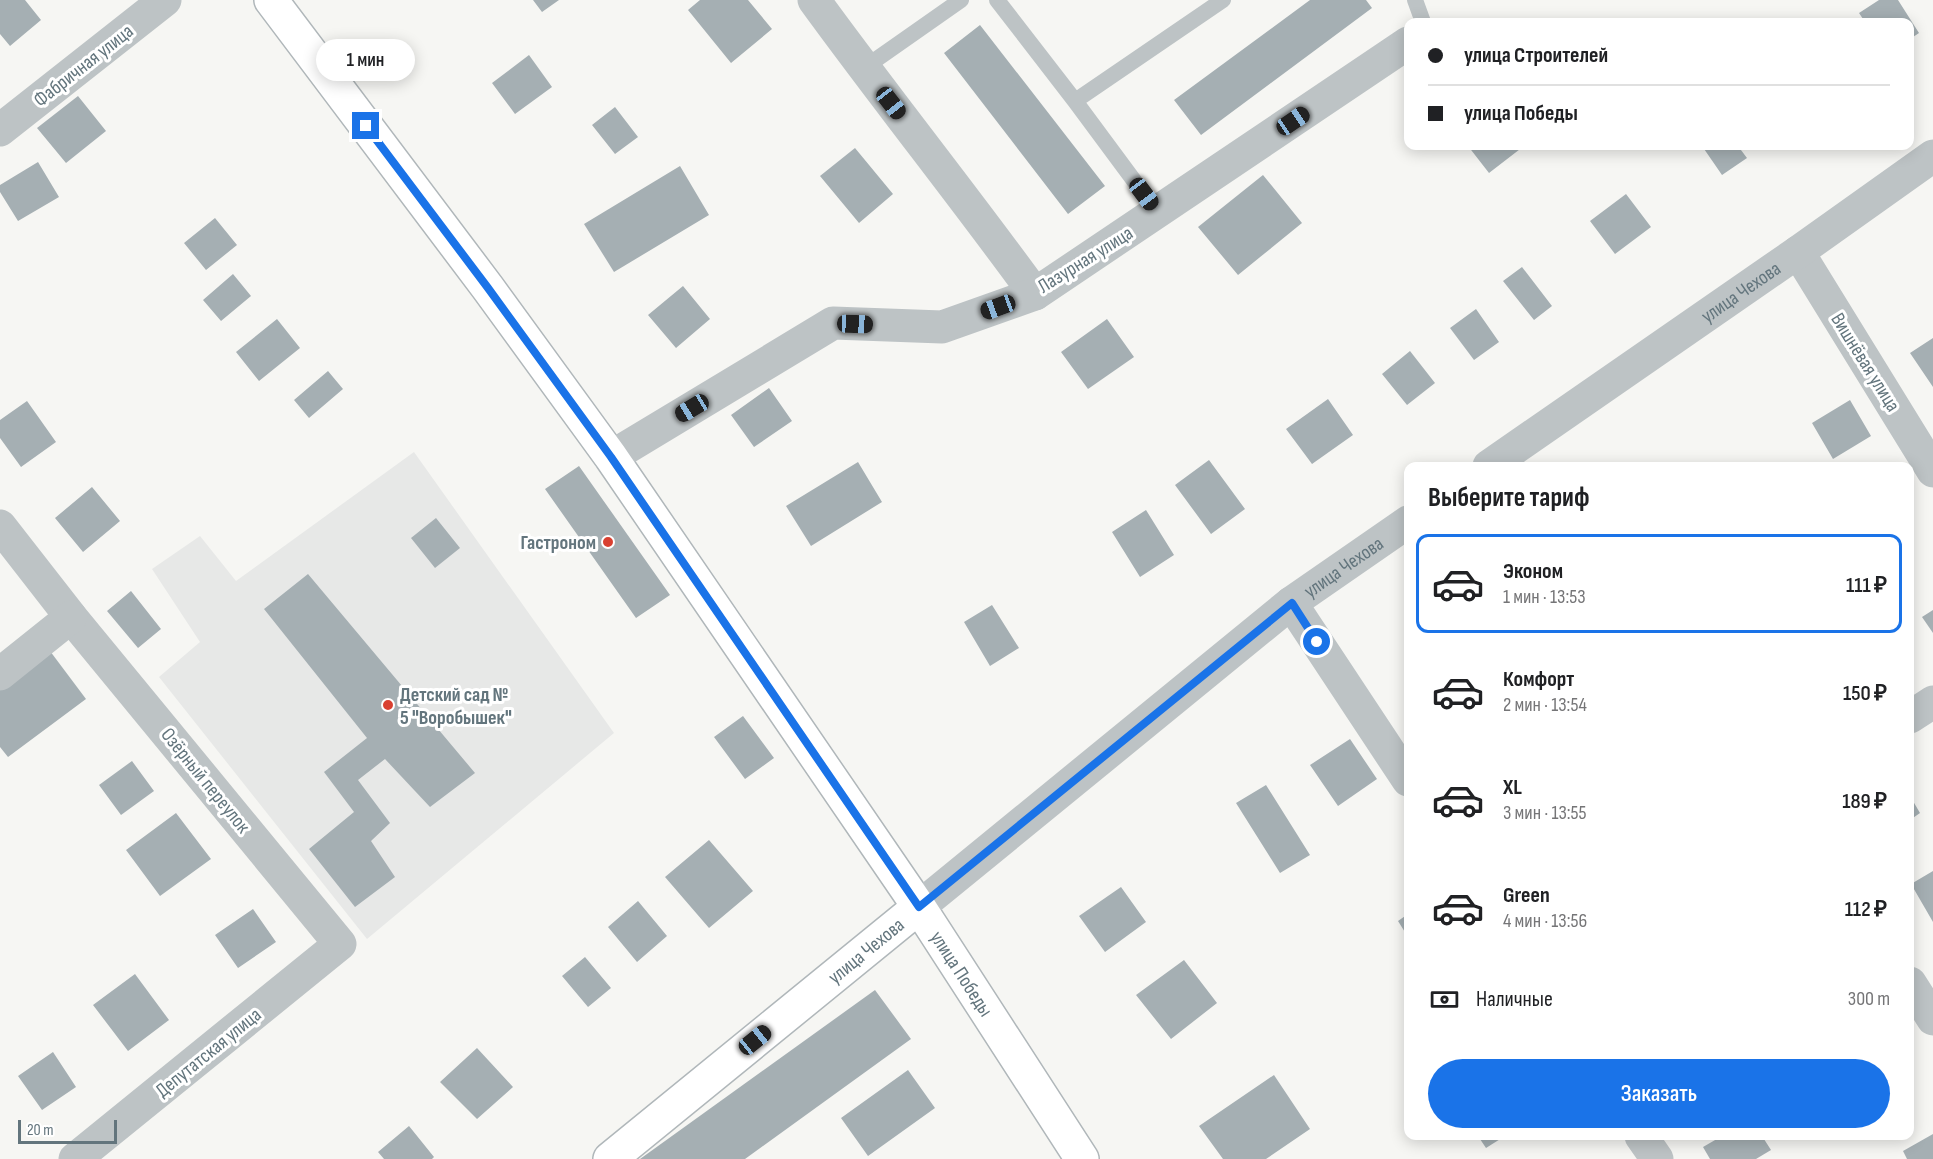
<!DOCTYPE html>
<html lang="ru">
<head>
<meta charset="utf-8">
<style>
	body { margin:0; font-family:"Sofia Sans Condensed",sans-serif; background:#f2f2f2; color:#202124; height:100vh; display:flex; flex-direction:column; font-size:22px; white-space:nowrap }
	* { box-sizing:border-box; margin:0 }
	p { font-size:20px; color:#757577 }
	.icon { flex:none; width:33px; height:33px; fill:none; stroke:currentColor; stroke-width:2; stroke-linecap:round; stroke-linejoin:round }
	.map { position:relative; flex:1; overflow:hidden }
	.panel { position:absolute; left:1404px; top:462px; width:510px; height:678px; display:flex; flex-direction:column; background:#fff; border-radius:12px; box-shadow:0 3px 15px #0003 }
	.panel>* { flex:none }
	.hud { position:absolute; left:1404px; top:18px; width:510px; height:132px; border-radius:12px; box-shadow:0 3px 15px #0003; display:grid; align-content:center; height:132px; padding:0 24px; background:#fff }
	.scale { position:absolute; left:18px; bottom:15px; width:99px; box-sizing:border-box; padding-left:6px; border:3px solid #63757d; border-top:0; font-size:16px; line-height:21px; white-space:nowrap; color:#63757d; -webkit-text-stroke:4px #fff; paint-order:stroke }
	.end { position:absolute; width:27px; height:27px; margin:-14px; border:8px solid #1a73e8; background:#fff; box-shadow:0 0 0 3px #fff }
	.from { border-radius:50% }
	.bubble { position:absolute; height:42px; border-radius:21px; background:#fff; box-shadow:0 3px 15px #0003; font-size:20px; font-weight:600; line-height:42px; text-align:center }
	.car { position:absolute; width:18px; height:36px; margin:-18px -9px; border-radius:8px; box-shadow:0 0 4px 2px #0007; background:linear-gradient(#222 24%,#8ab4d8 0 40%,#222 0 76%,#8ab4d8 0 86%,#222 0) }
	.hud b { display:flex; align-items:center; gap:21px; height:57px; font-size:22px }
	.hud b+b { border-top:2px solid #e0e0e0 }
	.hud i { width:15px; height:15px; background:#202124 }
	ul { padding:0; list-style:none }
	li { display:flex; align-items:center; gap:18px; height:99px; margin:0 12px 9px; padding:0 12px; border:3px solid transparent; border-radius:12px }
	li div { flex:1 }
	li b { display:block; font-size:22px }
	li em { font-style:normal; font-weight:600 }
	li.on { border-color:#1a73e8 }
	li>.icon { width:54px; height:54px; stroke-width:1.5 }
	h2 { padding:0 24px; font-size:27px; line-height:72px }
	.pay { display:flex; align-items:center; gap:15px; height:66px; padding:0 24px; font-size:22px }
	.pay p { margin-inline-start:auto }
	.cta { display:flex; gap:12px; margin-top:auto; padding:12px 24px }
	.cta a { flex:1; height:69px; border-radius:36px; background:#1a73e8; color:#fff; font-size:24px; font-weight:600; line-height:69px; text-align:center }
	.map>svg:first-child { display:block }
</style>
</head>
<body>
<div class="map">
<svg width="1933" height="1159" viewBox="0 0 1933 1159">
	<rect width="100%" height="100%" fill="#f6f6f3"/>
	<path fill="#e7e8e7" d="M414,452L614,733L367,939L159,677L200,642L152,569L200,536L236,581Z"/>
	<path fill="#a5afb3" d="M0,0H25L41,20L10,46L0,34Z
		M533,0H559L542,12Z
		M700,0H748L772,29L731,63L688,10Z
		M1310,0H1366L1372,8L1201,135L1174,100Z
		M1879,0H1898L1919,33L1910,39V22H1865L1859,13Z
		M980,25L1105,186L1068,214L944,53Z
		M529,55L552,87L515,114L492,83Z
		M78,96L106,131L66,163L37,128Z
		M615,107L638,137L615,154L592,125Z
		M1468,146H1524L1489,173Z
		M1702,146H1738L1747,158L1722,175Z
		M855,148L893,194L859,223L820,176Z
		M38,162L59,197L18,221L0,192V185Z
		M680,166L709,215L614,272L584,224Z
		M1263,175L1302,223L1238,275L1198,227Z
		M1626,194L1651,227L1615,254L1590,221Z
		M215,218L237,245L206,270L184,243Z
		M1522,267L1552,306L1534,320L1503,281Z
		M233,274L251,296L221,321L203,300Z
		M683,286L710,319L676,348L648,315Z
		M1476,309L1499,342L1474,360L1450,328Z
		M277,319L300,348L259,381L236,352Z
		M1107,319L1134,357L1088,389L1061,352Z
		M1933,338V387L1910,353Z
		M1410,351L1435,383L1407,405L1382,374Z
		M328,371L343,389L309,418L294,400Z
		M769,388L792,421L754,447L731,415Z
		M1328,399L1353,435L1312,464L1286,429Z
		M1850,400L1871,436L1833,459L1812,423Z
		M27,401L56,442L21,467L0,438V420Z
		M1209,460L1245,509L1211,534L1175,485Z
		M858,462L882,502L811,546L786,506Z
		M579,466L670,595L636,618L545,489Z
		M92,487L120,521L83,552L55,518Z
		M1146,510L1174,555L1140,577L1112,532Z
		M436,518L460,548L435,568L411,538Z
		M308,574L475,773L430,807L385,759L358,780L390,823L371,841L395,877L355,907L309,849L354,812L324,772L367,738L264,609Z
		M131,591L161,629L138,648L107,611Z
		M992,605L1019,648L990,666L964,622Z
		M1933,610V633L1922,617Z
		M50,651L86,699L8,757L0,747V688Z
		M743,716L774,758L745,779L714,737Z
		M1350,739L1377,779L1338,806L1310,765Z
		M132,761L154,791L121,815L99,785Z
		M1266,785L1310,855L1280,873L1236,803Z
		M1910,796L1920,813L1910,820Z
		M176,813L211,859L160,896L126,850Z
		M709,840L753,891L709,928L665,877Z
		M1933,871V922L1911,884Z
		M1121,887L1146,922L1105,952L1079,916Z
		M638,901L667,936L637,962L608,927Z
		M253,909L276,942L238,968L215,935Z
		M1408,914V937L1398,921Z
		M585,957L611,988L588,1007L562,976Z
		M1184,960L1217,1003L1171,1039L1136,995Z
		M135,974L169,1020L128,1051L93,1005Z
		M875,990L911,1039L745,1159H640Z
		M477,1048L513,1087L477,1119L440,1082Z
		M53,1052L76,1087L42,1110L18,1076Z
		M908,1070L935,1108L868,1156L841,1118Z
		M1274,1075L1310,1129L1266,1159H1223L1199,1126Z
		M409,1126L434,1157L432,1159H384L378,1152Z
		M1933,1134V1159H1907L1903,1151Z
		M1478,1136H1505L1486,1148Z
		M1722,1136H1762L1771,1150L1756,1159H1710L1703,1147Z"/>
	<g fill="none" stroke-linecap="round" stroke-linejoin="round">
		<g stroke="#b0b7ba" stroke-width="36">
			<g id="secondary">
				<path id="s3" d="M271,0L488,288L611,457L919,907L1082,1159"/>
				<path id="s4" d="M610,1159L919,907"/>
			</g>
		</g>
		<path stroke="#bdc3c5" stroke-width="16" d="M997,0L1075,101L1158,213
			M1415,0L1423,22
			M864,68L961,0
			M1075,101L1223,0"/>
		<g stroke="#bdc3c5" stroke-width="33">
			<path d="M814,0C886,99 963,195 1035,294"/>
			<path d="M0,130L165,0"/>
			<path d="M1798,252L1933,471"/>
			<path d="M611,457L833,323L942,327L1035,294L1408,43"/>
			<path id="s1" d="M1489,466L1798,252L1933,156"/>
			<path d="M0,526L71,617L340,944L75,1159"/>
			<path d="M1291,603L1408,780"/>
			<path d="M0,674L71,617"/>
			<path d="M1910,717L1933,702"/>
			<path id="s2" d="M919,907L1291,603L1408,522"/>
			<path d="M1910,983L1933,1019"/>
			<path d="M1641,1136L1657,1159"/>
		</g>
		<use href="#secondary" stroke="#fff" stroke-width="33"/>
	</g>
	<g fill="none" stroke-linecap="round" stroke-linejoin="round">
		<path stroke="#1a73e8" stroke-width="8" d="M366,126L488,288L611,457L919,907L1292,603L1317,642"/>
	</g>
	<g fill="#d94031" stroke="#fff" stroke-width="2">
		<circle cx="608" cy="542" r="6"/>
		<circle cx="388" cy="705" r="6"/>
	</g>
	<g text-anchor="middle" stroke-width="6" stroke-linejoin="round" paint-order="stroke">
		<g font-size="20" fill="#63757d" stroke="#fff">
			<text transform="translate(83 65) rotate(-38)" y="7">Фабричная улица</text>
			<text transform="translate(1085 259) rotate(-32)" y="7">Лазурная улица</text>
			<text dy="7" stroke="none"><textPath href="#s1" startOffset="306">улица Чехова</textPath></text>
			<text transform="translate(1866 362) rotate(58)" y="7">Вишнёвая улица</text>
			<text dy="7" stroke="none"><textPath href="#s2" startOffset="544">улица Чехова</textPath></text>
			<text transform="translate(206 780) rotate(51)" y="7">Озёрный переулок</text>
			<text dy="7" stroke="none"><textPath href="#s4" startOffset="330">улица Чехова</textPath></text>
			<text dy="7" stroke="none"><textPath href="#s3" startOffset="1194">улица Победы</textPath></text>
			<text transform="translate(208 1052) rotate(-39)" y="7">Депутатская улица</text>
		</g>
		<g font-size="20" font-weight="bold" fill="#63757d" stroke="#fff" text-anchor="end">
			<text x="596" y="549">Гастроном</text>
			<text x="400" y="701" text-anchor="start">Детский сад №<tspan x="400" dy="23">5 "Воробышек"</tspan></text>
		</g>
	</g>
</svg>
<div class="scale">20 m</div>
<i class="end from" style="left:1317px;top:642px"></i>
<i class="end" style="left:366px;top:126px"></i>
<div class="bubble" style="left:316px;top:39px;width:99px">1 мин</div>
<i class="car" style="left:891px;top:103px;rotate:142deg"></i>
<i class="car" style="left:1293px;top:121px;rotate:56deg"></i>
<i class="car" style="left:1144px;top:194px;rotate:143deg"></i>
<i class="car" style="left:998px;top:307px;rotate:250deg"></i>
<i class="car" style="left:855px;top:324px;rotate:92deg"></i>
<i class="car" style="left:692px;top:408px;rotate:239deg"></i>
<i class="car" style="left:755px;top:1040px;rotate:51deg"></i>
<div class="hud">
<b><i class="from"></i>улица Строителей</b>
<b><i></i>улица Победы</b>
</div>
<section class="panel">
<h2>Выберите тариф</h2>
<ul>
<li class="on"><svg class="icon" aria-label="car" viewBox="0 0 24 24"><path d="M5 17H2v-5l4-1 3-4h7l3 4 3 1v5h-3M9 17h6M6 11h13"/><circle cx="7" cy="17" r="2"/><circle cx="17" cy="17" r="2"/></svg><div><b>Эконом</b><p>1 мин · 13:53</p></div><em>111 ₽</em></li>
<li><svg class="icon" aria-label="car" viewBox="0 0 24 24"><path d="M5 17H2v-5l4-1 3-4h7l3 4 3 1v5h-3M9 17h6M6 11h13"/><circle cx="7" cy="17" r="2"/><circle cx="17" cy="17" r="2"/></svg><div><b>Комфорт</b><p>2 мин · 13:54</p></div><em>150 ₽</em></li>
<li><svg class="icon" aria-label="car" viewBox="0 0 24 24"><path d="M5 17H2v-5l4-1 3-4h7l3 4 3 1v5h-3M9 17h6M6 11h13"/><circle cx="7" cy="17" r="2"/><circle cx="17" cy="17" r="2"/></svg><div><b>XL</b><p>3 мин · 13:55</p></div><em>189 ₽</em></li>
<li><svg class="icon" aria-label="car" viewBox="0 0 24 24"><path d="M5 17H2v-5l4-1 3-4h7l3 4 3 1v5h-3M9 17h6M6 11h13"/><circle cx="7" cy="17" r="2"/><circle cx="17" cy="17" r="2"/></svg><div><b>Green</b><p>4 мин · 13:56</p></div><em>112 ₽</em></li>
</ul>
<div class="pay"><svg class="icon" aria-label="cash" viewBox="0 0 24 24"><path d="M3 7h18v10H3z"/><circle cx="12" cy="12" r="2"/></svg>Наличные<p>300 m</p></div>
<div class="cta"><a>Заказать</a></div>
</section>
</div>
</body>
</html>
